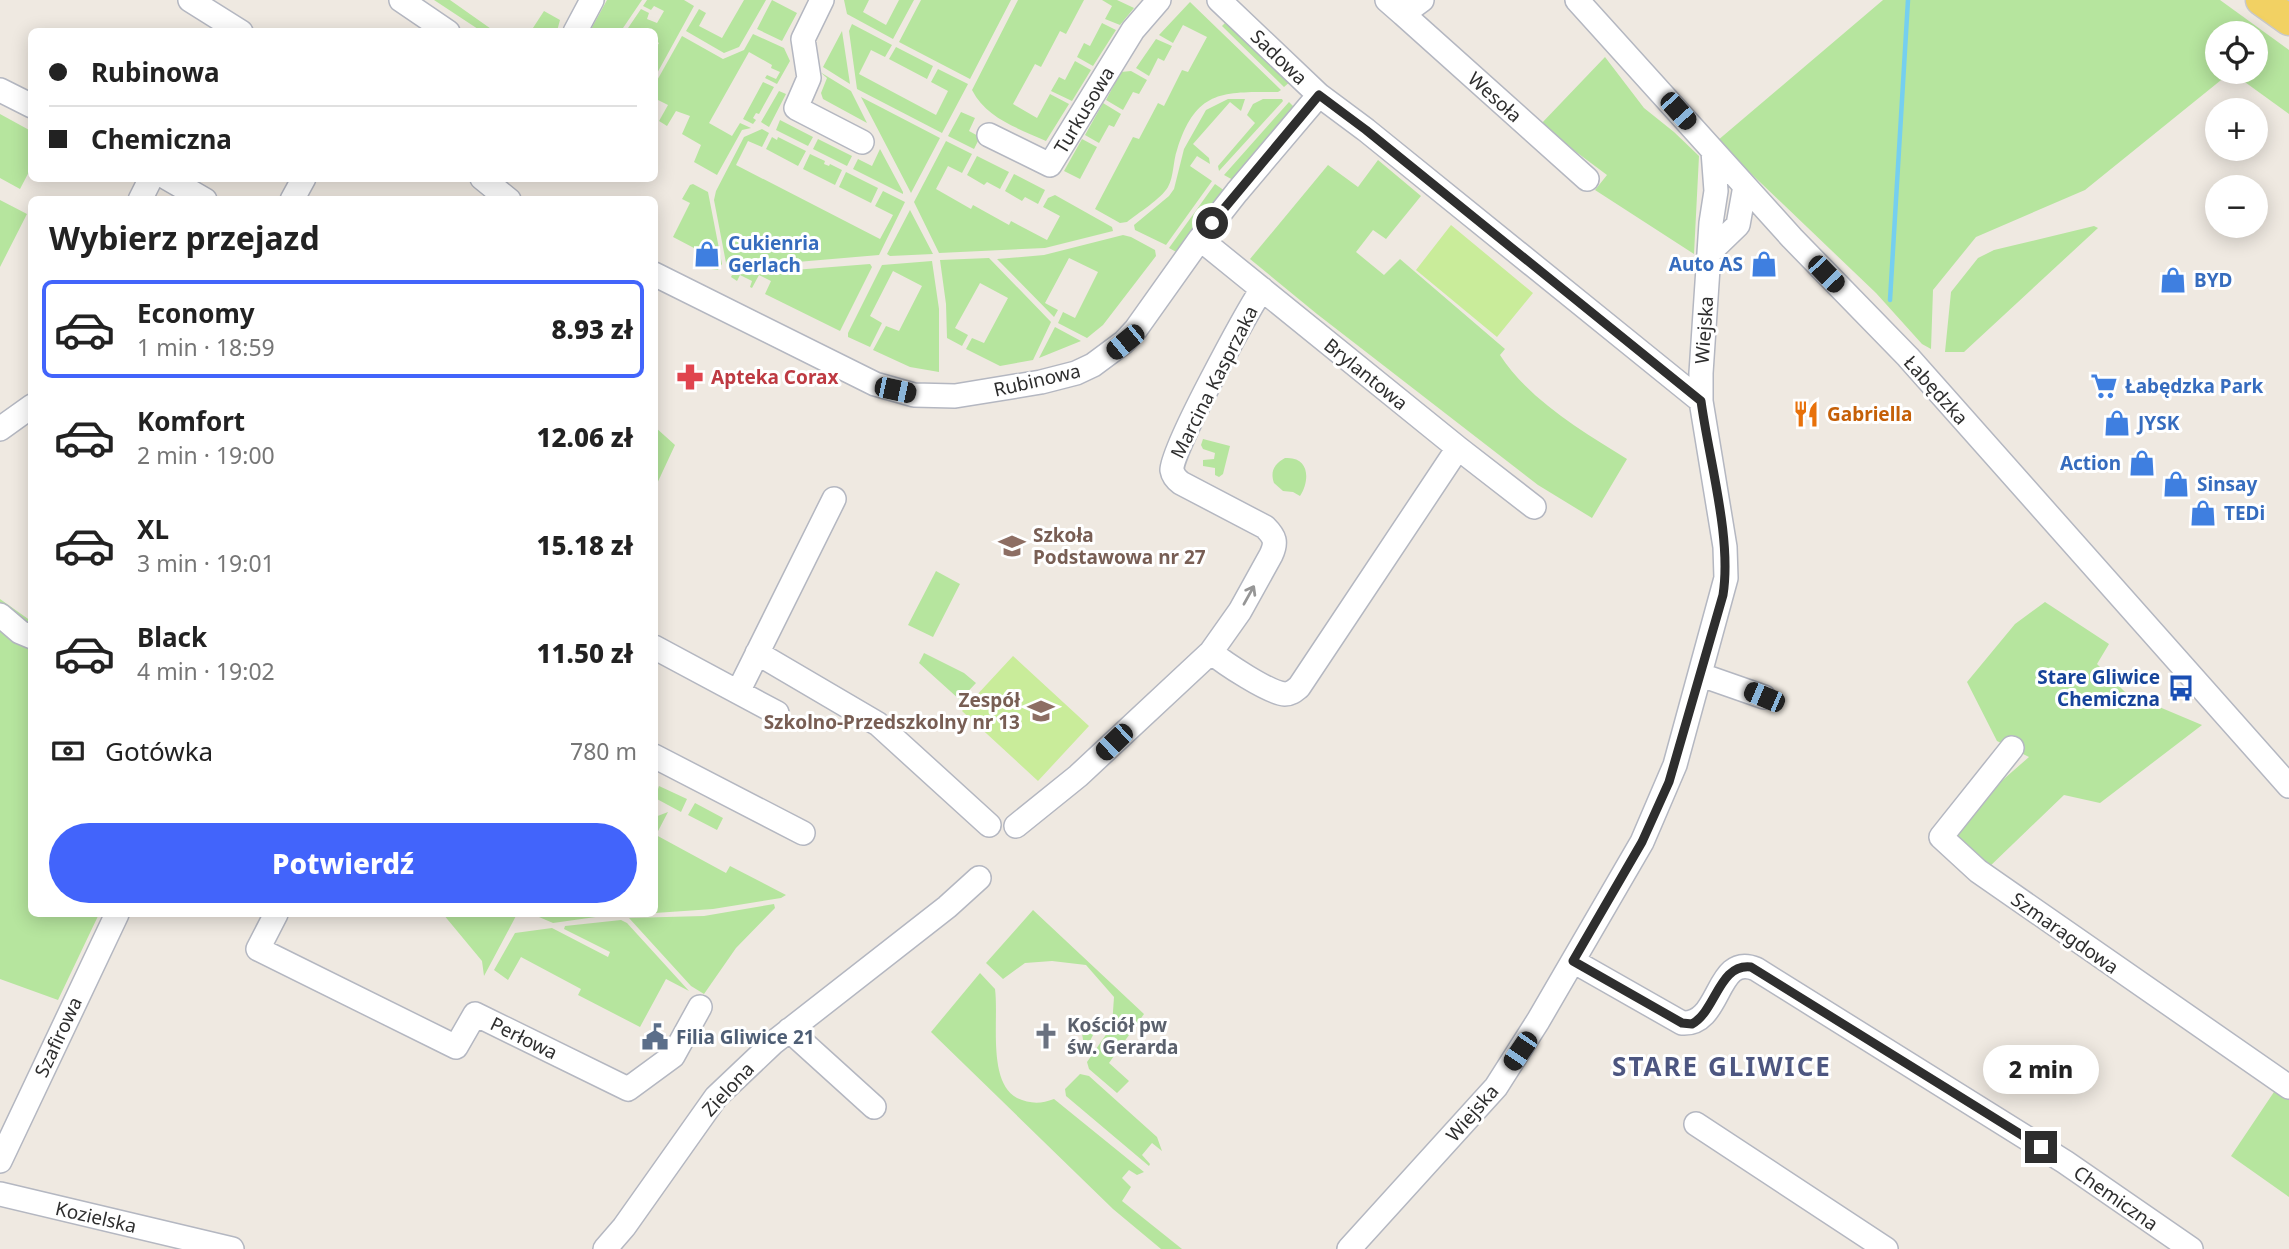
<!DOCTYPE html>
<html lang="pl">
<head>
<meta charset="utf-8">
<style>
	body { margin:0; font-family:"Noto Sans",sans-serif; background:#f6f6f6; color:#222; height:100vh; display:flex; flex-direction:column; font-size:26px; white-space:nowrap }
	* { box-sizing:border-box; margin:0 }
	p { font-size:23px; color:#767676 }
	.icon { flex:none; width:38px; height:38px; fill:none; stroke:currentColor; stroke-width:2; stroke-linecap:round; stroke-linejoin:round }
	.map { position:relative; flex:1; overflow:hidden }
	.side { position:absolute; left:28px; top:196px; width:630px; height:721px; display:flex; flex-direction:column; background:#fff; border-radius:10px; box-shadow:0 4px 18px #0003 }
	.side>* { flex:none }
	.banner { position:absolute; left:28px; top:28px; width:630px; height:154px; border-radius:10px; box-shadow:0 4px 18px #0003; display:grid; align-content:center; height:154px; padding:0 21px; background:#fff }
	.fabs { position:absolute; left:2205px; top:21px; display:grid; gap:14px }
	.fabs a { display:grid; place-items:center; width:63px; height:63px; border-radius:50%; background:#fff; box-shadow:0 4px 18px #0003; font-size:35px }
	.end { position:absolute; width:32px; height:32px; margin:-16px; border:9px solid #2e2e2e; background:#fff; box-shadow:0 0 0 4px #fff }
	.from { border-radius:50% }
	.bubble { position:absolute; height:49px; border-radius:24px; background:#fff; box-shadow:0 4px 18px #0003; font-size:23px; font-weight:800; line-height:49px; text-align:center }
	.car { position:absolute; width:21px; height:42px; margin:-21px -10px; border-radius:9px; box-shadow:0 0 5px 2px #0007; background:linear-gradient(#222 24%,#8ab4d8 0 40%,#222 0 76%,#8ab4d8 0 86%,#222 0) }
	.banner b { display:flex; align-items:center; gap:24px; height:66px; font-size:26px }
	.banner b+b { border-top:2px solid #e0e0e0 }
	.banner i { width:18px; height:18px; background:#222 }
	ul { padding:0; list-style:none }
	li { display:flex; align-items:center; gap:21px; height:98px; margin:0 14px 10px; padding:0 7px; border:4px solid transparent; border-radius:10px }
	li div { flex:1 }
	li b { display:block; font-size:26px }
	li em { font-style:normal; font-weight:800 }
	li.selected { border-color:#4264fb }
	li>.icon { width:63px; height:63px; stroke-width:1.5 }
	h2 { padding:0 21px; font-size:32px; line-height:84px }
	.pay { display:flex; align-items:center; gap:18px; height:77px; padding:0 21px; font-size:26px }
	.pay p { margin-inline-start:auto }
	.cta { display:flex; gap:14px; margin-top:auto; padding:14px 21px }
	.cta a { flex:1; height:80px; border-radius:42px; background:#4264fb; color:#fff; font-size:28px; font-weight:800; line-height:80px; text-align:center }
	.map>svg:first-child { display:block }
</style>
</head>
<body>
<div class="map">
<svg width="2289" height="1249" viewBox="0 0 2289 1249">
	<rect width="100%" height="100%" fill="#efe9e1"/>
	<path fill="#b6e59e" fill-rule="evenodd" d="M434,0H450L494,31H481Z
		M607,0H642L621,31H590Z
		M647,0H684L694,6L655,77V50L659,43L655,40L654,32L626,31L641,9L649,13L647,19L657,23L664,11L654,6L651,10L643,6Z
		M744,0H766L739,47L724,53L686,31L699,9L706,13L699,26L722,38Z
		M772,0L797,13L782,41L757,29Z
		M844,0H869L863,12L886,25L899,0H914L893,39L847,14Z
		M921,0H1011L970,79L899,42Z
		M1018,0H1084L1066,34L1060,31L1041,67L1035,64L1013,104L1037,118L1050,94L1069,104L1046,141C1018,128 987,119 972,90Z
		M1102,0H1117L1134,8L1120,25L1105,19L1112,6Z
		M1883,0H2220L2289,50V114L2231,72L2085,190L1976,237L1933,290L1931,349L1922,344L1876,293L1717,141ZM2217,33H2256V72H2217Z
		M1190,2L1281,90L1278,92C1223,92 1196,89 1177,150C1173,161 1174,176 1168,187C1161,199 1138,213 1127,222L1120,223L1095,209L1133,137L1139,139L1158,103L1164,106L1182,70L1188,72L1207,37L1183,25L1173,43L1159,35Z
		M544,11L560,20L557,31H531Z
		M1230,18L1292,80L1284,87L1222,26Z
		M1102,23L1116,30L1093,66L1077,57L1084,43L1090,46Z
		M852,24L892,45L885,57L871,50L859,74L936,115L948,91L931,82L938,69L968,84L942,133L857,89L849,31Z
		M842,31L850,84L823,67Z
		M753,34L784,48L790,61L777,84L765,78L767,75L776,79L780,72L771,68L772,65L749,52L709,123L732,136L740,123L751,128L742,130L717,175L694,162L701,145L682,134L690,116L676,111L667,126L659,121L668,105L656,99L655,100V84L682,36L723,59L744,50Z
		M1156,39L1172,46L1164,61L1158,58L1149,76L1136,68Z
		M896,47L933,66L927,79L889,59Z
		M1605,57L1644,108L1674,132L1699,156L1694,254L1595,190L1607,175L1540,125Z
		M1075,61L1091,70L1072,101L1051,91L1059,77L1065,80Z
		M1131,71L1147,80L1139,94L1133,92L1123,110L1106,100L1121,72Z
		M820,72L851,91L867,123L823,99L821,93L827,78Z
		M763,82L774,87L759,114L756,113L753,118L756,120L753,124L743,119Z
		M779,91L786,94L769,127L761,122Z
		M861,97L940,138L911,193Z
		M1228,99H1245L1241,111L1230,102L1193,144L1209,158L1210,164L1197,156L1190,166L1212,181L1166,245L1135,230L1134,225L1169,196L1174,189L1184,149L1206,110Z
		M1263,99H1282L1283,101L1219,171L1218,166L1255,123L1247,115L1253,104Z
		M1289,102L1297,110L1233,180L1224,175Z
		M1103,103L1121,114L1114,127L1109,125L1099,143L1085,135Z
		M961,112L975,118L969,131L980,137L974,149L948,136Z
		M0,114L31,131V168L20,189L0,178Z
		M780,120L813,137L808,146L776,130Z
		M762,129L769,133L762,147L748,141L736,165L880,239L893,215L875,206L883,191L905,202L879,255L727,268L714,200L716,191L744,137Z
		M772,137L777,140L778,137L806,151L798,166L766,149Z
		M818,139L852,156L847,166L813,149Z
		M1082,139L1097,147L1080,179L1064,171Z
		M946,141L972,154L962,173L948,166L936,189L971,209L973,205L1009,225L1011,221L1047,240L1060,216L1043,207L1048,198L1055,195L1112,227L1113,231L1045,248L939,253L914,202Z
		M880,149L903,192V194L853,169L858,159L872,166Z
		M810,154L825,161L824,164L829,166L830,164L842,170L835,185L803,169Z
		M977,156L1009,172L1000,189L987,182L984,185L967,175Z
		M1378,160L1421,196L1386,239L1373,230L1356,252L1384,275L1400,259L1505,349L1500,355C1528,399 1583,432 1627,459L1592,518L1538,485L1317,314L1250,259L1328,165L1358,187Z
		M846,172L878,188L871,203L839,187Z
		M1014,174L1045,190L1038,204L1025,197L1022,201L1005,191Z
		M693,184L708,192L722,264L718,270L711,269L715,259L673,237L690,203L682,199L690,185Z
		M1215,184L1225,191L1180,254L1169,248Z
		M0,200L27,214L0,267Z
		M910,210L933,254L890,256L887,254Z
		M2094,226L2098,228L1964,352H1945L1951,292L1978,258L1994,250Z
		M1123,235L1131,237L1155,250L1156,256L1103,325L1087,338L1058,323L1063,312L1075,318L1098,272L1069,258L1045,303L1058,310L1054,317L997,259L1044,255Z
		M989,258L1051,322L1033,360L1000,366L966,349L972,338L984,343L1008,298L980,283L955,328L968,335L962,346L947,338L946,304L940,260Z
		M932,261L939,309V372L910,367L873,350L886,326L899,331L922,286L893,271L870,316L882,323L870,347L848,337V333L882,265Z
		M870,264L872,267L840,331L765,294L771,281L759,275L752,288L750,287L752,281L740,275L737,281L731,277L732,275Z
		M1055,327L1081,341L1039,358Z
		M655,427L675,445L655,488Z
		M1203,439L1230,446L1223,474L1219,477L1215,475V468L1203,466V460L1214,459L1215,453L1203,449L1201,445Z
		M1285,458C1310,456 1310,481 1300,496L1293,492L1283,491L1274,483C1270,472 1274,464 1285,458Z
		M936,571L960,584L933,637L908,625Z
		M0,599L31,621L32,914H99L58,1000L0,979Z
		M2045,602L2109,644L2097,664L2126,693L2202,725L2100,803L2064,795L1986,870L1949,827L2029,757L1997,741L1967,682L2015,624Z
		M924,653L964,673L976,683L960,700L919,663Z
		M659,786L687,799L681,812L655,798Z
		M695,803L723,818L717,830L688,815Z
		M668,812L656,835L726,873L730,866L786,895L781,898L713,909L655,913V817Z
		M774,904L775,908L736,948L704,994L691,986L629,918L704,916Z
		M1033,910L1144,1014L1109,1063L1129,1081L1117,1093L1089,1069L1087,1062L1112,1026L1114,997L1086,965L1052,961L1025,963L1003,979L986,963Z
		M443,914H517L484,976L482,961Z
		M532,914H617L553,923Z
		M621,920L627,923L689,991L666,979L640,1027L578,995L581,989L521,957L508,980L494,970L515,933L552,928L608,957L610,952L564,929L565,926Z
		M980,973L995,989C999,1019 987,1082 1017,1098C1030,1104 1041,1104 1054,1099L1144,1172L1137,1175L1129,1170L1122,1178L1131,1187L1122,1201L1182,1249H1161L1113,1209L931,1032Z
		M1082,1020L1100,1021L1085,1051L1080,1022Z
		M1080,1074L1089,1076L1157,1137L1162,1151L1152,1143L1142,1155L1150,1164L1149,1166L1066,1096L1065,1089Z
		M2278,1086L2289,1094V1197L2231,1156Z"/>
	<path fill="#c9ec9a" d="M1451,225L1533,293L1497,337L1416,270Z
		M1013,656L1089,726L1038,781L962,711Z"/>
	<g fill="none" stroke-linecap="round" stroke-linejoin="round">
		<path stroke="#75cff0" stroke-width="4.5" d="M1890,300L1908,0"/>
		<g stroke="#b4b7c1" stroke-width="26">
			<path id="minor" d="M190,0L241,32
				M401,0L448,32
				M822,0L803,39L809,78L796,108L862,142
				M1219,0L1319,95L1366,130L1701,401
				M1387,0L1403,14L1422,0
				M1577,0L1792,238L1908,357L2289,786
				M1403,14L1587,179
				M575,32L592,0
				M0,90L32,106
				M989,135L1050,165L1133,30L1159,0
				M167,178L205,200
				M482,178L509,200
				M140,200L151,178
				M292,200L304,178
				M1200,239L1458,448L1534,507
				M1710,252L1738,225L1745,186
				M654,274L875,384L914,395L955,396L1041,382L1076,373L1093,365L1124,342L1136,329L1200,239L1237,192L1319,95
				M0,429L32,406
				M0,615L20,632L32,637
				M654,647L777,713
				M1211,652L1240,611L1271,555C1277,542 1275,537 1265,527L1181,483C1177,480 1173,476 1172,470C1170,452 1247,312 1262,289
				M757,653L878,724L989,825
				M1701,675L1764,697
				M738,692L834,499
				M2012,748L1941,837L1978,871L2289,1087
				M654,756L803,833
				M1016,826L1078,776L1211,652C1224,663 1269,693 1285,694C1291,694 1294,691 1299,687L1458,448
				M276,914L258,949L456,1047L475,1014L628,1089L673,1056L700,1007
				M1573,961L1682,1023C1722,1026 1715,952 1756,969L2065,1162L2191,1249
				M789,1030L874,1107
				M1696,1124L1886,1249
				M0,1161L117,914
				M0,1194L232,1249
				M605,1249L624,1227L716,1097L773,1043L947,907L979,878
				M1349,1249L1496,1087L1538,1021L1642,842L1675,765L1726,578L1725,547L1701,401V373L1711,223L1716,191L1713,151"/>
		</g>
		<g stroke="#c9c9c9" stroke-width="33">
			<path id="major" d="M2261,0L2289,20"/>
		</g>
		<use href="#minor" stroke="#fff" stroke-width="23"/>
		<use href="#major" stroke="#f2d163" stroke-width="30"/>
	</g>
	<defs><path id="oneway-shaft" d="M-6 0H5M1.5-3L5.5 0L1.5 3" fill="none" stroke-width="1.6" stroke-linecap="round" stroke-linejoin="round" transform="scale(1.75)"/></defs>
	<use stroke="#969696" href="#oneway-shaft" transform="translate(1249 595) rotate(-61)"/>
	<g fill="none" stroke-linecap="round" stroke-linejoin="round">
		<path stroke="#2e2e2e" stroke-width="9" d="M1212,223L1319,95L1366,130L1701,401C1709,460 1732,538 1723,595L1669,782L1642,842L1573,961L1682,1023L1692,1024C1716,1011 1719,963 1751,967L2041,1147"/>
	</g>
	<defs>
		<g id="shop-bare" transform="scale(2.1)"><path d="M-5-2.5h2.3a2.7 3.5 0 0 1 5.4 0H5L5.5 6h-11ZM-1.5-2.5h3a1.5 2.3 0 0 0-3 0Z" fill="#3f7fe0" stroke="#fff" stroke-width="2.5" paint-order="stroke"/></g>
		<g id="pharmacy-bare" transform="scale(2.1)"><path d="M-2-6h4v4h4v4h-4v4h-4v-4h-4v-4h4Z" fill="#e0444e" stroke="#fff" stroke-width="2.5" paint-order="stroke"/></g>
		<g id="supermarket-bare" transform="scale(2.1)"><path d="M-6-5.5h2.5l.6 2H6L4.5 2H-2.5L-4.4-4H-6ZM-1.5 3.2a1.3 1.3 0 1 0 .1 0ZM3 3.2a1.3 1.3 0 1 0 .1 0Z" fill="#3f7fe0" stroke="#fff" stroke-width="2.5" paint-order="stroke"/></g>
		<g id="restaurant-bare" transform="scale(2.1)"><path d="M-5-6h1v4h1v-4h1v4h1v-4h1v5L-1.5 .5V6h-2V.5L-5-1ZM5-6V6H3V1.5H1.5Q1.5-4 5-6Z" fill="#e8710a" stroke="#fff" stroke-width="2.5" paint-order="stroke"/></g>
		<g id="school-bare" transform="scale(2.1)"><path d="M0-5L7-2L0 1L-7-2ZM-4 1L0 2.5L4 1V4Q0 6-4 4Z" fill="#8d6e63" stroke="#fff" stroke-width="2.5" paint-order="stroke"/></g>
		<g id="bus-bare" transform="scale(2.1)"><path d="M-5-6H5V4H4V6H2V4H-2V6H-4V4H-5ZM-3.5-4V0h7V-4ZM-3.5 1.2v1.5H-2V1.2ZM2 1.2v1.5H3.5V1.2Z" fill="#1a4fb4" stroke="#fff" stroke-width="2.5" paint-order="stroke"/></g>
		<g id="church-bare" transform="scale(2.1)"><path d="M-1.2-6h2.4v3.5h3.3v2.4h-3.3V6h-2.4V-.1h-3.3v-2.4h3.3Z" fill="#6b7280" stroke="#fff" stroke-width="2.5" paint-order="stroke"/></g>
		<g id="civic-bare" transform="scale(2.1)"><path d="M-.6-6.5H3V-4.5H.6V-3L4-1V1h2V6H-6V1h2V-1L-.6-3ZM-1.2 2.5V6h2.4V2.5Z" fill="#5c6f8a" stroke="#fff" stroke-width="2.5" paint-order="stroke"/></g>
	</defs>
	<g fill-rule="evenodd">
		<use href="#shop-bare" x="707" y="254"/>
		<use href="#shop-bare" x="1764" y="264"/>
		<use href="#shop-bare" x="2173" y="280"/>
		<use href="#pharmacy-bare" x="690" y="377"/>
		<use href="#supermarket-bare" x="2104" y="386"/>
		<use href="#restaurant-bare" x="1806" y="414"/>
		<use href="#shop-bare" x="2117" y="423"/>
		<use href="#shop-bare" x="2142" y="463"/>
		<use href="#shop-bare" x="2176" y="484"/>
		<use href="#shop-bare" x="2203" y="513"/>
		<use href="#school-bare" x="1012" y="546"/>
		<use href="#bus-bare" x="2181" y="688"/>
		<use href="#school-bare" x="1041" y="711"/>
		<use href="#church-bare" x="1046" y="1036"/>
		<use href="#civic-bare" x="655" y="1037"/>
	</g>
	<g text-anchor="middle" stroke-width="6" stroke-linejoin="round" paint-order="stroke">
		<g font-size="19" fill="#2e2e2e" stroke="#fff">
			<text transform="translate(1279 57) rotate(44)" y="7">Sadowa</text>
			<text transform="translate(1495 97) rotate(42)" y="7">Wesoła</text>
			<text transform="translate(1084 110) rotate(-59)" y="7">Turkusowa</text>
			<text transform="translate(1704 330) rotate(-86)" y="7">Wiejska</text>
			<text transform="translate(1366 374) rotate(39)" y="7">Brylantowa</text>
			<text transform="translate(1037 380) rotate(-13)" y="7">Rubinowa</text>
			<text transform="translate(1214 382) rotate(-63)" y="7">Marcina Kasprzaka</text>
			<text transform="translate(1936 390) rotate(48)" y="7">Łabędzka</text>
			<text transform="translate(2065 933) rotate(35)" y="7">Szmaragdowa</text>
			<text transform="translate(58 1037) rotate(-65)" y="7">Szafirowa</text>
			<text transform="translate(524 1038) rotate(26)" y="7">Perłowa</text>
			<text transform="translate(728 1089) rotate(-47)" y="7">Zielona</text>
			<text transform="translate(1472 1113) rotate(-49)" y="7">Wiejska</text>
			<text transform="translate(2116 1198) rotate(35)" y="7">Chemiczna</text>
			<text transform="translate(96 1217) rotate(13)" y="7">Kozielska</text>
		</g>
		<g font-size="19" font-weight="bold" fill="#366cbe" stroke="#fff" text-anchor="start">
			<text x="728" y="250">Cukienria<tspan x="728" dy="22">Gerlach</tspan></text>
			<text x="1743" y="271" text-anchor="end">Auto AS</text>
			<text x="2194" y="287">BYD</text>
			<text x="2125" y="393">Łabędzka Park</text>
			<text x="2138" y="430">JYSK</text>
			<text x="2121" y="470" text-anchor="end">Action</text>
			<text x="2197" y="491">Sinsay</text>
			<text x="2224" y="520">TEDi</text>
		</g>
		<g font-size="19" font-weight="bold" fill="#be3a42" stroke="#fff" text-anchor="start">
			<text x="711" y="384">Apteka Corax</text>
		</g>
		<g font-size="19" font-weight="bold" fill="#c56008" stroke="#fff" text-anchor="start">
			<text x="1827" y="421">Gabriella</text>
		</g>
		<g font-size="19" font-weight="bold" fill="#785e54" stroke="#fff" text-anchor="start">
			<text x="1033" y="542">Szkoła<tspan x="1033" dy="22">Podstawowa nr 27</tspan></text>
			<text x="1020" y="707" text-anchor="end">Zespół<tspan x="1020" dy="22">Szkolno-Przedszkolny nr 13</tspan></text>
		</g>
		<g font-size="19" font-weight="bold" fill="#164399" stroke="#fff" text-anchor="end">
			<text x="2160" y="684">Stare Gliwice<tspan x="2160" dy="22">Chemiczna</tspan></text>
		</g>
		<g font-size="19" font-weight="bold" fill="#5b616d" stroke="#fff" text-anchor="start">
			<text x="1067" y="1032">Kościół pw<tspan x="1067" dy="22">św. Gerarda</tspan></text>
		</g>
		<g font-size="19" font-weight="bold" fill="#4e5e75" stroke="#fff" text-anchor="start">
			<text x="676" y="1044">Filia Gliwice 21</text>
		</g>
		<g font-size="26" font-weight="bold" letter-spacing="2" fill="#4d5680" stroke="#fff">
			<text x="1722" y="1076">STARE GLIWICE</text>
		</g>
	</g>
</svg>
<div class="fabs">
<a><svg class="icon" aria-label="locate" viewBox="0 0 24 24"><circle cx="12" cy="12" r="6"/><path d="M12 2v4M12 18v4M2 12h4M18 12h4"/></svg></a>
<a>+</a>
<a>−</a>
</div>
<i class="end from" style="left:1212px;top:223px"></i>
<i class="end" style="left:2041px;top:1147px"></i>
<div class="bubble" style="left:1983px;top:1045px;width:116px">2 min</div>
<i class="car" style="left:1678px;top:111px;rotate:138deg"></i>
<i class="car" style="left:1826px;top:274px;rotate:136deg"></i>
<i class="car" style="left:1125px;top:342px;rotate:231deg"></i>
<i class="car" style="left:895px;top:390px;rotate:102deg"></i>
<i class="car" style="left:1764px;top:697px;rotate:293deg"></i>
<i class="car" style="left:1114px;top:742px;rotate:226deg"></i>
<i class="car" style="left:1520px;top:1051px;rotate:214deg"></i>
<div class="banner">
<b><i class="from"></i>Rubinowa</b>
<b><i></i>Chemiczna</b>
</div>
<section class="side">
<h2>Wybierz przejazd</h2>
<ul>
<li class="selected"><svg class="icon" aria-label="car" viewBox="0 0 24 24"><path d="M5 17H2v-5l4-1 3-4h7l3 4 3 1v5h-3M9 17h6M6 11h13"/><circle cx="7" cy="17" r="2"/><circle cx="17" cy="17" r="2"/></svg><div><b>Economy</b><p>1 min · 18:59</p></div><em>8.93 zł</em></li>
<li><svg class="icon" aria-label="car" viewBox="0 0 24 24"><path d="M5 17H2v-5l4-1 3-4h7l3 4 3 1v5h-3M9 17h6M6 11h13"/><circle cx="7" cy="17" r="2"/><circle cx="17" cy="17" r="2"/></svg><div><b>Komfort</b><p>2 min · 19:00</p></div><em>12.06 zł</em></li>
<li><svg class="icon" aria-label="car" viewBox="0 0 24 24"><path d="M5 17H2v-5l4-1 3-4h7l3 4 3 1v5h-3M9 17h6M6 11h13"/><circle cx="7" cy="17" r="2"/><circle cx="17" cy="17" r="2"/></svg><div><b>XL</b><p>3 min · 19:01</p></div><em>15.18 zł</em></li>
<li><svg class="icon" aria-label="car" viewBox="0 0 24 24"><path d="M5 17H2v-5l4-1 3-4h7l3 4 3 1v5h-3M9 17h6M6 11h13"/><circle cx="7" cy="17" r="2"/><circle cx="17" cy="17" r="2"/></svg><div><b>Black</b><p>4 min · 19:02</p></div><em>11.50 zł</em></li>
</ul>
<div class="pay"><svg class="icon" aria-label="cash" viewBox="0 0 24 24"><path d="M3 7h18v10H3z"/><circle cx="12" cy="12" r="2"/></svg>Gotówka<p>780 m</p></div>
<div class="cta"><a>Potwierdź</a></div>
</section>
</div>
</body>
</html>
